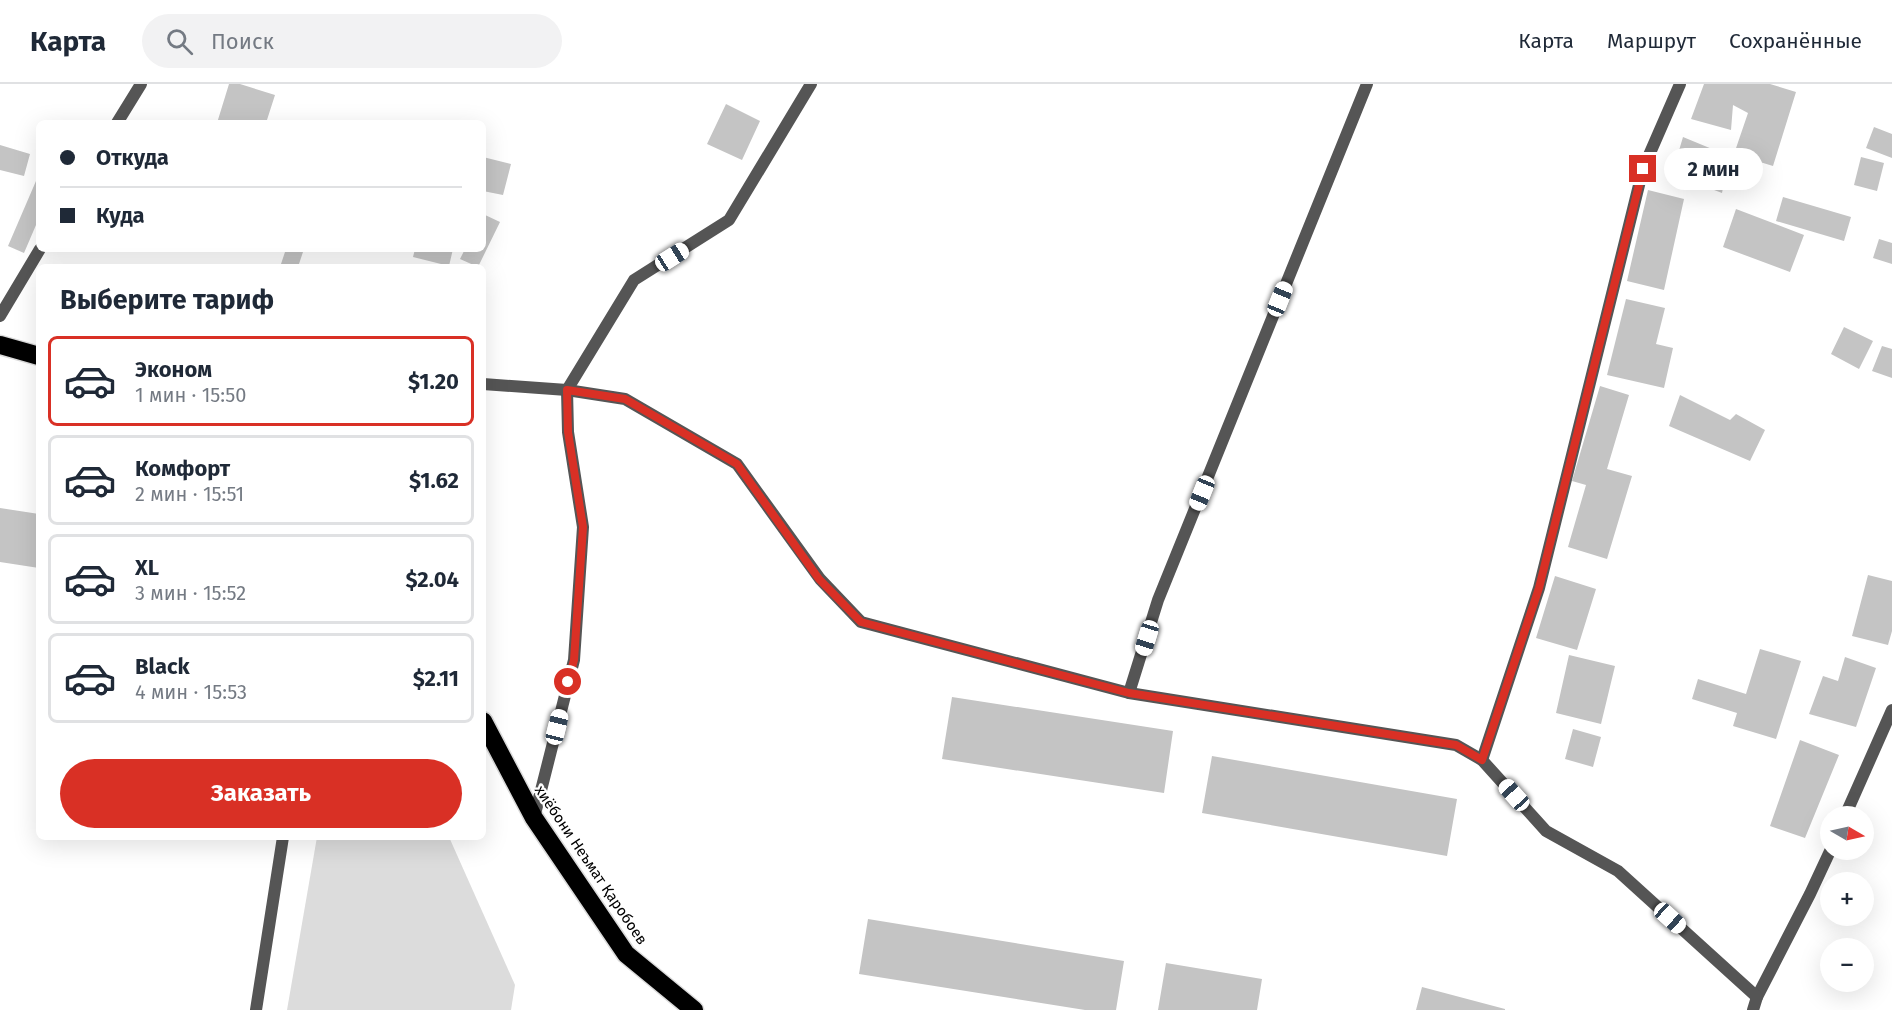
<!DOCTYPE html>
<html lang="ru">
<head>
<meta charset="utf-8">
<style>
	body { margin:0; font-family:"Fira Sans",sans-serif; background:#f2f2f3; color:#1f2937; height:100vh; display:flex; flex-direction:column; font-size:22px; white-space:nowrap }
	* { box-sizing:border-box; margin:0 }
	p { font-size:20px; color:#747a83 }
	.icon { flex:none; width:33px; height:33px; fill:none; stroke:currentColor; stroke-width:2; stroke-linecap:round; stroke-linejoin:round }
	.map { position:relative; flex:1; overflow:hidden }
	.drawer { position:absolute; left:36px; top:180px; width:450px; height:576px; display:flex; flex-direction:column; background:#fff; border-radius:9px; box-shadow:0 6px 24px #0002 }
	.drawer>* { flex:none }
	.guide { position:absolute; left:36px; top:36px; width:450px; height:132px; border-radius:9px; box-shadow:0 6px 24px #0002; display:grid; align-content:center; height:132px; padding:0 24px; background:#fff }
	.needle { width:39px; rotate:99deg }
	.buttons { position:absolute; left:1820px; top:722px; display:grid; gap:12px }
	.buttons a { display:grid; place-items:center; width:54px; height:54px; border-radius:50%; background:#fff; box-shadow:0 6px 24px #0002; font-size:30px }
	.end { position:absolute; width:27px; height:27px; margin:-14px; border:8px solid #d93025; background:#fff; box-shadow:0 0 0 3px #fff }
	.from { border-radius:50% }
	.bubble { position:absolute; height:42px; border-radius:21px; background:#fff; box-shadow:0 6px 24px #0002; font-size:20px; font-weight:700; line-height:42px; text-align:center }
	.car { position:absolute; width:18px; height:36px; margin:-18px -9px; border-radius:8px; box-shadow:0 0 4px 2px #0007; background:linear-gradient(#fff 24%,#345 0 40%,#fff 0 76%,#345 0 86%,#fff 0) }
	.guide b { display:flex; align-items:center; gap:21px; height:57px; font-size:22px }
	.guide b+b { border-top:2px solid #e0e1e3 }
	.guide i { width:15px; height:15px; background:#1f2937 }
	ul { padding:0; list-style:none }
	li { display:flex; align-items:center; gap:18px; height:90px; margin:0 12px 9px; padding:0 12px; border:3px solid #e0e1e3; border-radius:9px }
	li div { flex:1 }
	li b { display:block; font-size:22px }
	li em { font-style:normal; font-weight:700 }
	li.selected { border-color:#d93025 }
	li>.icon { width:54px; height:54px; stroke-width:1.5 }
	h2 { padding:0 24px; font-size:27px; line-height:72px }
	.button { display:flex; gap:12px; margin-top:auto; padding:12px 24px }
	.button a { flex:1; height:69px; border-radius:36px; background:#d93025; color:#fff; font-size:24px; font-weight:700; line-height:69px; text-align:center }
	header { display:flex; align-items:center; gap:36px; box-sizing:border-box; height:84px; padding:0 30px; background:#fff; border-bottom:2px solid #e0e1e3 }
	header strong { font-size:28px }
	nav { display:flex; gap:33px; margin-inline-start:auto; font-size:21px }
	.search { width:420px; height:54px; background:#f2f2f3; display:flex; align-items:center; gap:15px; box-sizing:border-box; padding:0 21px; border-radius:33px; color:#747a83; font-size:22px }
	.map>svg:first-child { display:block }
</style>
</head>
<body>
<header>
<strong>Карта</strong>
<div class="search"><svg class="icon" aria-label="search" viewBox="0 0 24 24"><circle cx="10" cy="10" r="6"/><path d="M15 15l6 6"/></svg>Поиск</div>
<nav><a>Карта</a><a>Маршрут</a><a>Сохранённые</a></nav>
</header>
<div class="map">
<svg width="1892" height="926" viewBox="0 0 1892 926">
	<rect width="100%" height="100%" fill="#fff"/>
	<path fill="#dcdcdc" d="M317,753H449L515,901L511,926H287Z"/>
	<path fill="#c4c4c4" d="M229,0H240L275,11L266,39H217Z
		M1704,0H1770L1796,8L1773,82L1734,70L1748,29L1733,21L1731,46L1691,35Z
		M726,20L760,37L742,76L707,60Z
		M1874,43L1892,50V74L1866,64Z
		M1683,53L1729,72L1722,109L1672,90Z
		M0,61L30,70L24,92L0,86Z
		M483,73L511,80L503,111L483,107Z
		M1861,73L1884,79L1877,107L1854,101Z
		M39,90V134L24,169L8,162Z
		M1648,106L1684,115L1664,206L1627,197Z
		M1783,113L1851,133L1844,157L1776,137Z
		M1736,125L1804,151L1790,188L1723,163Z
		M483,130L500,138L478,183L460,175L465,165H483Z
		M1879,155L1892,159V180L1873,174Z
		M286,165H304L298,183H280Z
		M415,165H453L449,182L413,173Z
		M1626,215L1665,224L1656,260L1673,264L1664,304L1607,291Z
		M1844,243L1873,257L1859,285L1831,270Z
		M1882,262L1892,265V294L1872,287Z
		M1600,302L1629,311L1607,385L1632,392L1607,475L1568,463L1586,401L1572,397Z
		M1680,311L1730,336L1736,330L1765,346L1750,377L1669,342Z
		M0,424L39,430V484L0,478Z
		M1868,491L1892,497V547L1888,561L1852,552Z
		M1555,492L1596,505L1577,566L1536,554Z
		M1760,565L1801,577L1776,655L1733,642L1737,629L1692,615L1698,595L1746,610Z
		M1569,571L1615,582L1601,640L1556,629Z
		M1845,573L1876,584L1856,643L1809,630L1823,592L1838,597Z
		M952,613L1173,647L1164,709L942,675Z
		M1573,645L1601,653L1593,683L1565,675Z
		M1800,656L1839,671L1805,754L1770,742Z
		M1212,672L1457,715L1447,772L1202,729Z
		M868,835L1124,877L1116,926H1085L859,890Z
		M1166,879L1262,895L1257,926H1158Z
		M1422,903L1505,925V926H1416Z"/>
	<g fill="none" stroke-linecap="round" stroke-linejoin="round">
		<g stroke="#dbdbdb" stroke-width="21">
			<path id="highway" d="M0,261L39,272
				M483,637L534,734L626,870L694,926"/>
		</g>
		<path stroke="#555" stroke-width="12" d="M1129,609L1158,516L1367,0
			M1482,676L1539,504L1643,85L1680,0
			M1845,732L1892,626
			M534,734L574,576L583,443L568,348L567,306L634,196L729,136L811,0
			M1757,913L1810,810L1831,765
			M256,926L283,753"/>
		<path stroke="#555" stroke-width="12" d="M117,39L141,0
			M0,232L40,165
			M483,300L567,306L625,315L737,380L820,495L861,538L1129,609L1456,661L1482,676L1546,747L1618,787L1757,913L1753,926"/>
		<use href="#highway" stroke="#000" stroke-width="18"/>
	</g>
	<g fill="none" stroke-linecap="round" stroke-linejoin="round">
		<path stroke="#d93025" stroke-width="8" d="M568,598L574,576L583,443L568,348L567,306L625,315L737,380L819,495L861,538L1129,609L1456,661L1482,676L1539,504L1643,85"/>
	</g>
	<g text-anchor="middle" stroke-width="4.5" stroke-linejoin="round" paint-order="stroke">
		<g font-size="15" fill="#000" stroke="#fff">
			<text transform="translate(591 781) rotate(56)" y="5">хиёбони Неъмат Қаробоев</text>
		</g>
	</g>
</svg>
<div class="buttons">
<a><svg class="needle" viewBox="-14 -14 28 28"><path d="M0-13l5 13h-10z" fill="#e53935"/><path d="M0 13l5-13h-10z" fill="#747a83"/></svg></a>
<a>+</a>
<a>−</a>
</div>
<i class="end from" style="left:568px;top:598px"></i>
<i class="end" style="left:1643px;top:85px"></i>
<div class="bubble" style="left:1664px;top:64px;width:99px">2 мин</div>
<i class="car" style="left:672px;top:173px;rotate:58deg"></i>
<i class="car" style="left:1280px;top:215px;rotate:22deg"></i>
<i class="car" style="left:1202px;top:409px;rotate:202deg"></i>
<i class="car" style="left:1147px;top:554px;rotate:197deg"></i>
<i class="car" style="left:557px;top:643px;rotate:14deg"></i>
<i class="car" style="left:1514px;top:711px;rotate:318deg"></i>
<i class="car" style="left:1670px;top:834px;rotate:132deg"></i>
<div class="guide">
<b><i class="from"></i>Откуда</b>
<b><i></i>Куда</b>
</div>
<section class="drawer">
<h2>Выберите тариф</h2>
<ul>
<li class="selected"><svg class="icon" aria-label="car" viewBox="0 0 24 24"><path d="M5 17H2v-5l4-1 3-4h7l3 4 3 1v5h-3M9 17h6M6 11h13"/><circle cx="7" cy="17" r="2"/><circle cx="17" cy="17" r="2"/></svg><div><b>Эконом</b><p>1 мин · 15:50</p></div><em>$1.20</em></li>
<li><svg class="icon" aria-label="car" viewBox="0 0 24 24"><path d="M5 17H2v-5l4-1 3-4h7l3 4 3 1v5h-3M9 17h6M6 11h13"/><circle cx="7" cy="17" r="2"/><circle cx="17" cy="17" r="2"/></svg><div><b>Комфорт</b><p>2 мин · 15:51</p></div><em>$1.62</em></li>
<li><svg class="icon" aria-label="car" viewBox="0 0 24 24"><path d="M5 17H2v-5l4-1 3-4h7l3 4 3 1v5h-3M9 17h6M6 11h13"/><circle cx="7" cy="17" r="2"/><circle cx="17" cy="17" r="2"/></svg><div><b>XL</b><p>3 мин · 15:52</p></div><em>$2.04</em></li>
<li><svg class="icon" aria-label="car" viewBox="0 0 24 24"><path d="M5 17H2v-5l4-1 3-4h7l3 4 3 1v5h-3M9 17h6M6 11h13"/><circle cx="7" cy="17" r="2"/><circle cx="17" cy="17" r="2"/></svg><div><b>Black</b><p>4 мин · 15:53</p></div><em>$2.11</em></li>
</ul>
<div class="button"><a>Заказать</a></div>
</section>
</div>
</body>
</html>
